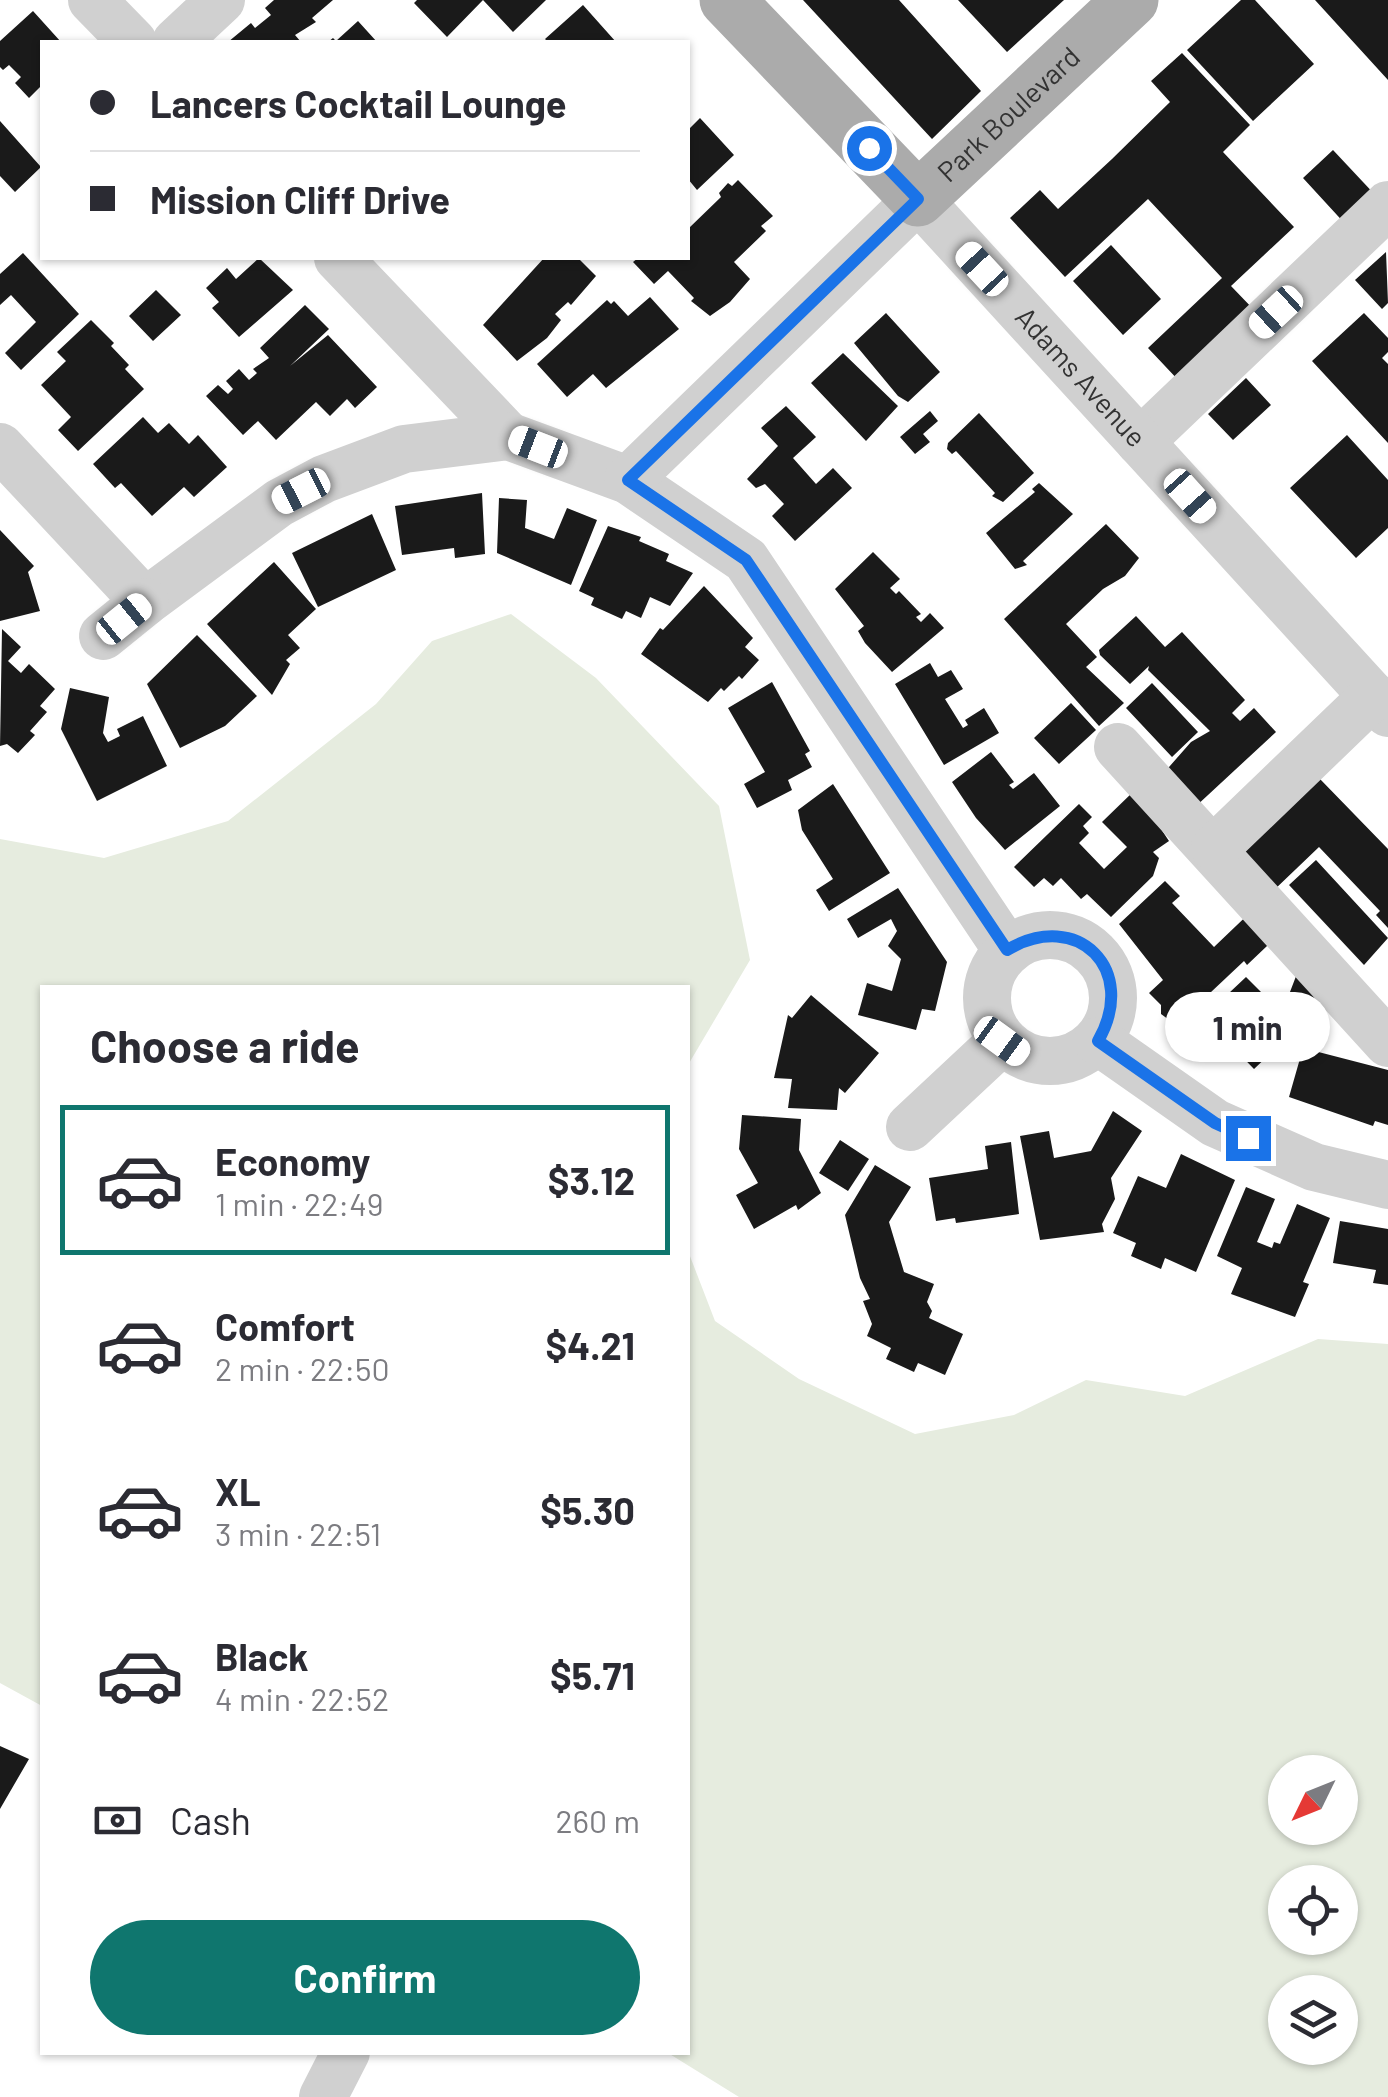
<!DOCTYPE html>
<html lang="en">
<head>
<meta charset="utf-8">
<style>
	body { margin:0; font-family:Barlow,sans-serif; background:#f2f2f3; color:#2b2b33; height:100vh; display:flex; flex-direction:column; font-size:38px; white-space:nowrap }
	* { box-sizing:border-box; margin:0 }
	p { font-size:32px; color:#7c7c81 }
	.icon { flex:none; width:55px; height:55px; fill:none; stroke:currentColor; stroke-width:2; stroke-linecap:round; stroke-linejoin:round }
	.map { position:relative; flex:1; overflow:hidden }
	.side { position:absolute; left:40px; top:985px; width:650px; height:1070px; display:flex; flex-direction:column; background:#fff; border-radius:0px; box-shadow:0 2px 8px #0004 }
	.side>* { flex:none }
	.top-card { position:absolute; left:40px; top:40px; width:650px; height:220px; border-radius:0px; box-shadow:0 2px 8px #0004; display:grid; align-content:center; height:220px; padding:0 50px; background:#fff }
	.needle { width:65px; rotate:227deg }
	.controls { position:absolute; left:1268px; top:1755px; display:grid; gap:20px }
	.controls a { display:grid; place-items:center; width:90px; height:90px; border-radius:50%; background:#fff; box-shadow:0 2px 8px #0004; font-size:50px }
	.end { position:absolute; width:45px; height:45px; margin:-22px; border:12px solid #1a73e8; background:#fff; box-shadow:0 0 0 5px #fff }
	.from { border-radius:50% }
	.bubble { position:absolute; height:70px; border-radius:35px; background:#fff; box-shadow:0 2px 8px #0004; font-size:32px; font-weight:700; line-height:70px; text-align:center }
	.car { position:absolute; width:30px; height:60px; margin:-30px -15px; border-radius:12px; box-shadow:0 0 8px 2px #0007; background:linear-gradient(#fff 24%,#345 0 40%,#fff 0 76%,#345 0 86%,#fff 0) }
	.top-card b { display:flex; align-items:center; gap:35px; height:95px; font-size:38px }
	.top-card b+b { border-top:2px solid #e1e1e2 }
	.top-card i { width:25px; height:25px; background:#2b2b33 }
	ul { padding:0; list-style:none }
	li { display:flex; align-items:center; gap:30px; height:150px; margin:0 20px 15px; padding:0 30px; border:5px solid transparent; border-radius:0px }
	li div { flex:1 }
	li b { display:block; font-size:38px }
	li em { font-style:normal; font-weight:700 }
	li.selected { border-color:#0f766e }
	li>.icon { width:90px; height:90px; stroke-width:1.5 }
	h2 { padding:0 50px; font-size:45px; line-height:120px }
	.pay { display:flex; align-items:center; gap:25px; height:110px; padding:0 50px; font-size:38px }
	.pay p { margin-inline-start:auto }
	.cta { display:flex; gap:20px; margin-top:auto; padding:20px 50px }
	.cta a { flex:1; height:115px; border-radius:60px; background:#0f766e; color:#fff; font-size:40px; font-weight:700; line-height:115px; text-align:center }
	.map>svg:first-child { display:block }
</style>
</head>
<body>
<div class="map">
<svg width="1388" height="2097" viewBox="0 0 1388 2097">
	<rect width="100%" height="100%" fill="#fff"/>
	<path fill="#e6ecdf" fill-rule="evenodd" d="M511,614L596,678L719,806L750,960L688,1065V988H42V1706L0,1683V839L104,858L228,821L376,704L432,641Z
		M688,1251L715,1321L799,1379L915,1434L1014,1415L1086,1380L1185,1396L1318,1339L1388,1344V2097H739L668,2053L688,2052ZM1285,1772H1340V1828H1285ZM1285,1882H1340V1938H1285ZM1285,1992H1340V2048H1285Z"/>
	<path fill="#1a1a1a" d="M274,0H333L312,18L316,22L295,35L301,42H228L251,23L255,28L271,15L265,8Z
		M417,0H546L513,32L483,0L447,37L414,3Z
		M803,0H899L981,91L932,139Z
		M958,0H1064L1007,52Z
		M1241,0H1255L1314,64L1253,121L1187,50Z
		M1315,0H1388V80Z
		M583,5L616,42H548L545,39Z
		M33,11L61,42H42V85L29,98L15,83L21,77L9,65L3,70L0,67V41Z
		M358,21L377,42H328L333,38L336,41Z
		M1182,53L1250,125L1223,152L1294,227L1231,286L1256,312L1181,383L1148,348L1222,278L1148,199L1065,277L1010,218L1040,190L1058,209L1112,159L1170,102L1151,81Z
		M700,118L734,155L697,190L688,179V130Z
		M0,121L41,167L15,192L0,176Z
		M1333,150L1378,198L1348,227L1303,178Z
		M738,180L773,216L761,226L766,231L734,262L750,279L730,302L710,316L691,301L694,298L668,271L654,284L633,262L638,258H688V229L721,197L719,193L728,183L732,186Z
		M1111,245L1161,299L1123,335L1073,281Z
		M1386,252L1388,303L1382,309L1355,280Z
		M23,253L79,314L21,370L5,353L36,322L11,295L0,305V274Z
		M259,258L293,290L239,337L212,308L219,302L206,288L227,268L236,279Z
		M544,258H578L596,276L571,305L568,302L555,314L561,320L547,338L517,361L483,325Z
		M156,290L181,315L153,341L129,316Z
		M650,297L679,329L606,388L593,374L567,397L537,364L607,300L611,304L614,301L628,316Z
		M305,305L329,329L290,366L328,335L377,387L355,408L347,399L330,416L316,402L276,440L258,421L243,435L206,396L218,385L228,394L233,389L226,381L239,369L249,380L257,373L253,369L269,358L260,348Z
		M886,313L940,372L908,402L898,396L854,343Z
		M1364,313L1388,338V352L1382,358L1388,364V443L1312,361Z
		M91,320L114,343L111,346L129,365L125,369L144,389L78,451L58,430L71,417L41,385L66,361L57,352Z
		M843,353L898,406L866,441L811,383Z
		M1246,378L1271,405L1233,440L1208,414Z
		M786,406L816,437L793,458L816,484L833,468L852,488L795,541L772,516L784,504L765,484L756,488L747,479L778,446L761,428Z
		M930,411L938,421L923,434L930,442L915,454L900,437Z
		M979,413L1034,473L1003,502L992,496L995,493L956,451L952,454L947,449L948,443Z
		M143,417L158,433L169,423L189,444L198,435L227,467L194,497L184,487L152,516L121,483L115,488L93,464Z
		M1347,435L1388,480V528L1356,558L1290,488Z
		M1039,483L1073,514L1023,561L1027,565L1015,569L986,533L1035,492L1032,489Z
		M482,493L485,554L455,558L454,548L402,555L395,506Z
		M499,498L527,500L525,528L554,539L567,508L597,520L571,585L497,553Z
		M372,514L396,570L318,607L292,553Z
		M1106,524L1139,558L1125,576L1103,589L1066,624L1097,657L1086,667L1124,703L1099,726L1004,619Z
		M608,526L641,537L639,541L669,554L666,561L693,573L670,606L650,597L641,618L626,611L622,619L591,605L594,598L579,591Z
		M0,530L34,566L28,572L40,611L0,621Z
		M873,552L900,579L890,588L896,594L899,591L921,614L916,617L921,622L930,613L944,628L892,672L865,643L858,631L864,626L835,589Z
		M274,562L316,609L288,635L300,648L286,660L290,664L272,695L207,624Z
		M704,586L753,638L745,647L759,660L742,679L739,676L724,691L721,688L708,702L641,654L660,628L663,630Z
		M1136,616L1165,647L1182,632L1245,700L1232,713L1240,721L1254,708L1276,732L1194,808L1162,775L1191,742L1210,731L1148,670L1149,666L1130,684L1100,655L1099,650Z
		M2,629L21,647L8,661L21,673L29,664L55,689L40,706L47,712L30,731L35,735L18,753L7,744L0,746Z
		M197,635L257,696L225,726L180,748L147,684Z
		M930,663L938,677L951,670L963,689L945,699L963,728L968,725L965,720L984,708L999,733L944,765L895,684Z
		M772,682L810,751L805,754L812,767L788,780L792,790L757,808L744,784L765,772L728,708Z
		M1152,683L1198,732L1172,757L1126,708Z
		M70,688L109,697L103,733L108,742L120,736L117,729L143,716L167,766L97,801L61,729Z
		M1071,703L1096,730L1059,764L1034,738Z
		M991,752L1014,782L1009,785L1013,789L1034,773L1060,806L1005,850L976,818L952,782Z
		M1320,779L1388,849V928L1376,915L1380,911L1319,847L1273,891L1239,854Z
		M833,784L890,873L829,911L816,890L833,879L802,830L798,810Z
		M1135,790L1169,841L1153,852L1159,858L1153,876L1111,917L1087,894L1081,899L1061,878L1053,886L1044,878L1034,887L1014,867L1079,804L1092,817L1083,826L1089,833L1079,843L1104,869L1127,847L1102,822Z
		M1316,860L1388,938L1364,965L1289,885Z
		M1165,881L1180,896L1172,903L1214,947L1259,904L1284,930L1247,965L1244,961L1176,1025L1161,1014V1005L1149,993L1163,980L1119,924Z
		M898,888L947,962L935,1011L922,1009L916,1030L858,1015L867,983L892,991L901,959L888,946L897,931L891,919L858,938L847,919Z
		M1298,971L1329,983L1314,1019L1285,1005Z
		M1246,977L1266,997L1257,1005L1270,1018L1286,1023L1282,1026L1290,1035L1254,1069L1223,1037L1213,1046L1194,1026Z
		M811,995L879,1053L845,1093L839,1088L837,1110L788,1108L792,1079L774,1078L788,1015L792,1018Z
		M1303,1048L1388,1070V1125L1375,1121L1373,1126L1289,1097Z
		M1113,1111L1142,1131L1111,1178L1115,1199L1102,1224L1104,1232L1040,1240L1020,1136L1049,1131L1054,1158L1091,1151Z
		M742,1115L801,1119L799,1150L821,1193L798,1210L796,1205L754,1229L736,1195L758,1183L739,1149Z
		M840,1140L869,1159L848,1191L819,1173Z
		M1011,1142L1019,1214L956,1223L955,1218L936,1221L929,1178L988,1169L985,1146Z
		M1181,1154L1235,1180L1196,1272L1165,1258L1161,1269L1131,1256L1136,1243L1113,1233L1138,1176L1166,1188Z
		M875,1165L911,1187L889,1222L904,1272L934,1284L927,1302L932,1311L929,1318L963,1334L945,1375L918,1363L914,1372L886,1359L891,1348L867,1336L872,1324L863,1301L870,1299L860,1278L845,1215Z
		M1246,1187L1275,1199L1257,1242L1272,1248L1274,1242L1280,1244L1297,1204L1330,1218L1303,1282L1309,1284L1295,1317L1231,1294L1242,1268L1217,1256Z
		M1340,1221L1388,1229V1285L1373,1283L1376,1270L1333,1263Z
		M0,1746L29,1759L0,1809Z"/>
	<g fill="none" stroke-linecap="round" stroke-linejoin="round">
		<g stroke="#d0d0d0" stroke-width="48">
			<path d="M92,0L133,42"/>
			<path d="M176,42L221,0"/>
			<path d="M338,258L508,436"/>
			<path d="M1140,442L1388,205"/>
			<path d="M0,447L145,602L279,503L324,479L404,449L508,436L628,480L746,560L1007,950"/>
			<path id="s1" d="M628,480L918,199L1388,713"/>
			<path d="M103,636L145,602"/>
			<path d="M1118,747L1388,1043"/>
			<path d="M1215,848L1373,696"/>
			<circle cx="1050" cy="998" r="63"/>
			<path d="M1098,1041L1215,1123L1314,1167L1388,1185"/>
			<path d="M910,1127L1002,1041"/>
			<path d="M323,2097L346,2052"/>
		</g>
		<path stroke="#ababab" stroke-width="55" id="s2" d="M727,0L918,199L1131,0"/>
	</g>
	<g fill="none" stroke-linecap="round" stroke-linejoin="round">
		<path stroke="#1a73e8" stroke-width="12" d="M869,148L918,199L628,480L746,560L1007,950C1078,908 1139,970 1098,1041L1215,1123L1248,1138"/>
	</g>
	<g text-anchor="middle" stroke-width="10" stroke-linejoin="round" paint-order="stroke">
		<g font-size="28" fill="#333" stroke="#fff">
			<text dy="10" stroke="none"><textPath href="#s2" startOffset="400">Park Boulevard</textPath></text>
			<text dy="10" stroke="none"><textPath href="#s1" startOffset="645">Adams Avenue</textPath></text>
		</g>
	</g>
</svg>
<div class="controls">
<a><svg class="needle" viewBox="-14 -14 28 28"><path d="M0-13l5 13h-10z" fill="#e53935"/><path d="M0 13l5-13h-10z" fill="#7c7c81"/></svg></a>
<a><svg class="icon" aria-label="locate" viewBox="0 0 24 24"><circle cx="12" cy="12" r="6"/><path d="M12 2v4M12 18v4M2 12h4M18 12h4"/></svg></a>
<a><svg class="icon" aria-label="layers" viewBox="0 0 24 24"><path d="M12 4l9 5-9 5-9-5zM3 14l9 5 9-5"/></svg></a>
</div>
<i class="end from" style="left:869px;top:148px"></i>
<i class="end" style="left:1248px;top:1138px"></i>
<div class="bubble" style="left:1165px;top:992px;width:165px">1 min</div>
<i class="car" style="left:982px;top:269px;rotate:317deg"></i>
<i class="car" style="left:1276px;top:312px;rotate:227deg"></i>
<i class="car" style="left:538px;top:447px;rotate:291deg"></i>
<i class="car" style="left:301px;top:491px;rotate:243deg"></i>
<i class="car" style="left:1190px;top:496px;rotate:138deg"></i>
<i class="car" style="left:124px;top:619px;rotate:51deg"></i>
<i class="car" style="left:1002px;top:1041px;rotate:126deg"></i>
<div class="top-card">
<b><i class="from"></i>Lancers Cocktail Lounge</b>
<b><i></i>Mission Cliff Drive</b>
</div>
<section class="side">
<h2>Choose a ride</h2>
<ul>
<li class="selected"><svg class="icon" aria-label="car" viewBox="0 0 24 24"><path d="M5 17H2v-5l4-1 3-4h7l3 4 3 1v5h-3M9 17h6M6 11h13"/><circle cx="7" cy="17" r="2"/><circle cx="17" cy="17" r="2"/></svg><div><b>Economy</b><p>1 min · 22:49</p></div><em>$3.12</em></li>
<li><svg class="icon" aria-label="car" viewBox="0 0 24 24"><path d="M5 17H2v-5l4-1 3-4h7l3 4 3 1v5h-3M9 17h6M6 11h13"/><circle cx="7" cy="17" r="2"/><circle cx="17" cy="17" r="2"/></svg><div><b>Comfort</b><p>2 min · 22:50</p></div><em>$4.21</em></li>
<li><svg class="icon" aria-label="car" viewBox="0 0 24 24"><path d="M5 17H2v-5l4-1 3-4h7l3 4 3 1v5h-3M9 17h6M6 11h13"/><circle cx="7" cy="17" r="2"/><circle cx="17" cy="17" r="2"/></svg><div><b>XL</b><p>3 min · 22:51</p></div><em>$5.30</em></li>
<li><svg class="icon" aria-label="car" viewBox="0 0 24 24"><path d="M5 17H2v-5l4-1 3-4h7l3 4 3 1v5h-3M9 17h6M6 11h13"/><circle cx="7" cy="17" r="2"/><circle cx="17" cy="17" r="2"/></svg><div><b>Black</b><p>4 min · 22:52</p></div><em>$5.71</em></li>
</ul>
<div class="pay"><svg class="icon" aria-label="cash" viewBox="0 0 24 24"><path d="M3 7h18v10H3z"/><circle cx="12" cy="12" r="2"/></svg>Cash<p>260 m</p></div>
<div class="cta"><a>Confirm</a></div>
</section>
</div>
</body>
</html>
